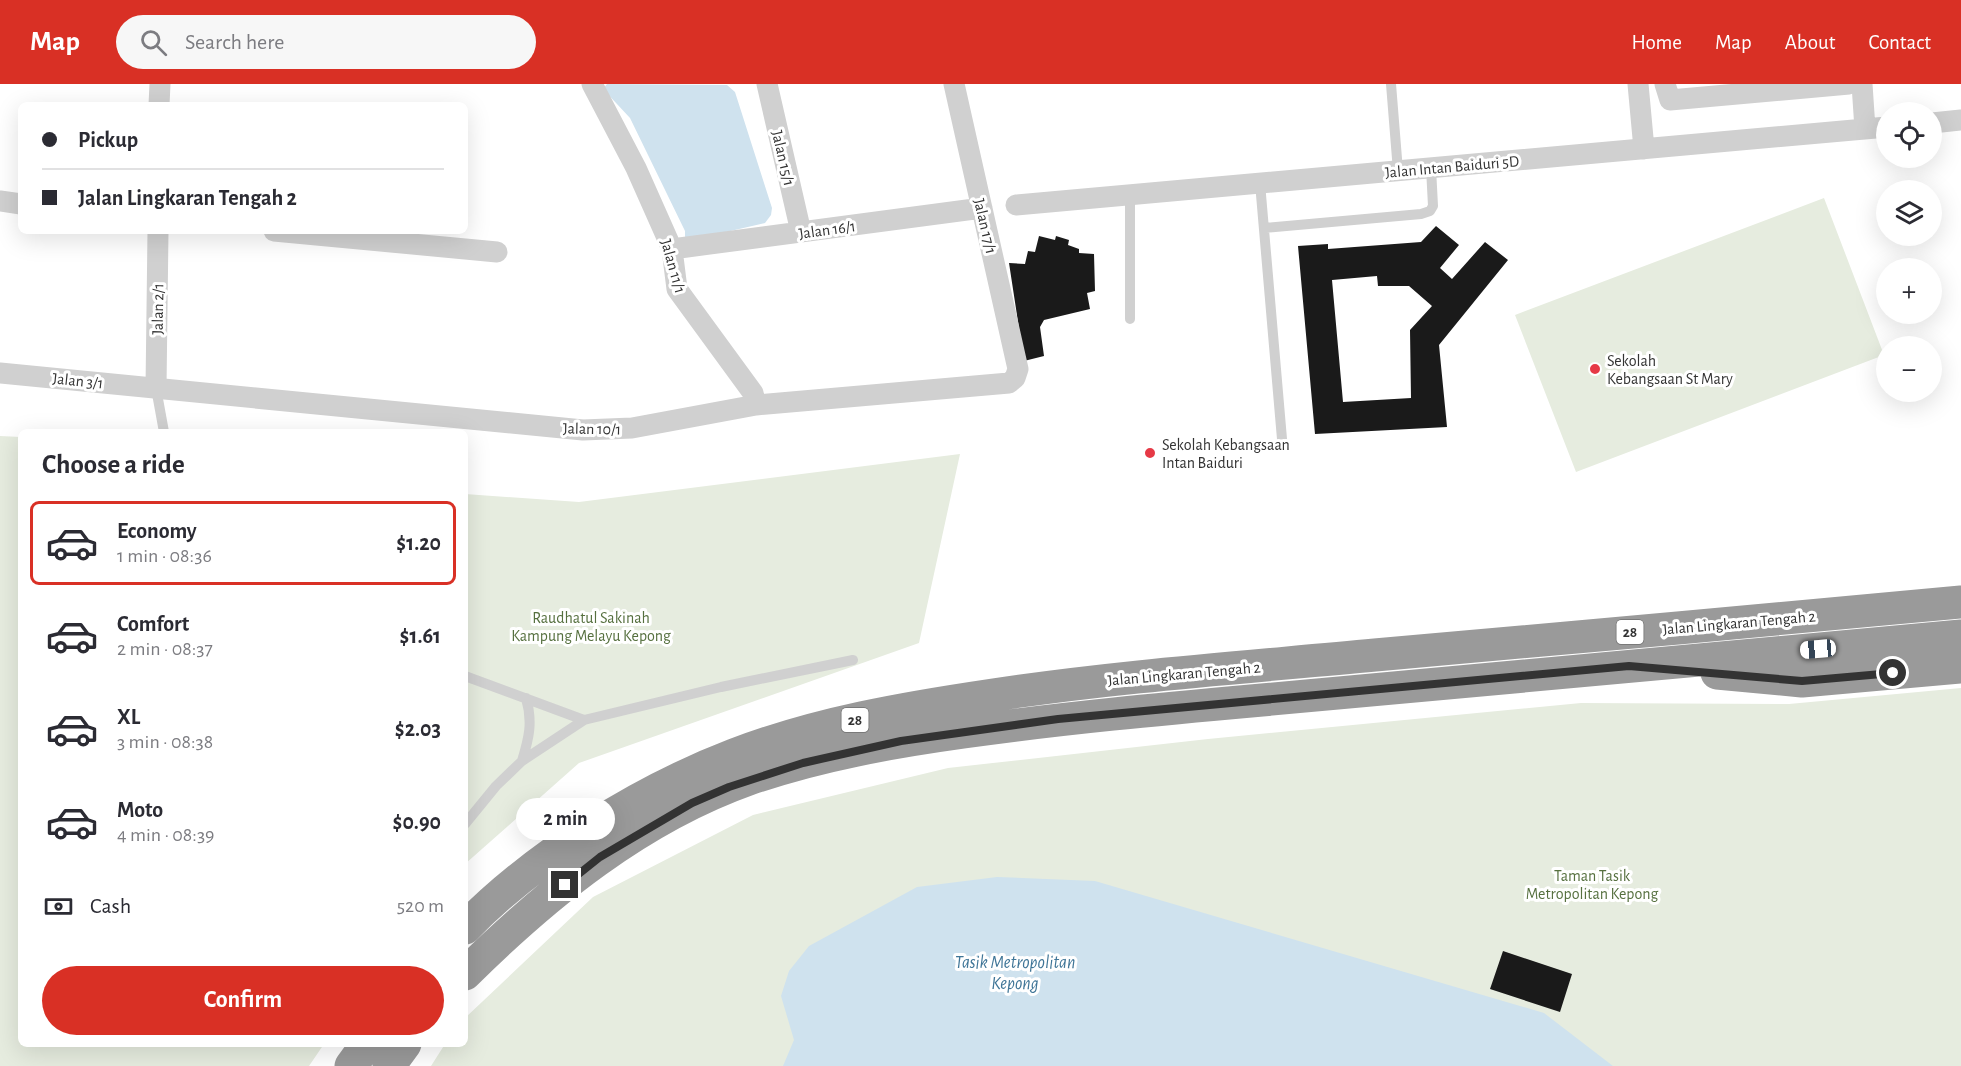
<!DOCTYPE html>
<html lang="en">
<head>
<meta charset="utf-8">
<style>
	body { margin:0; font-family:"Alegreya Sans",sans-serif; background:#f7f7f7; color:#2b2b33; height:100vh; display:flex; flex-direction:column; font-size:22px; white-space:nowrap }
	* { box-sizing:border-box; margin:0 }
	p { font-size:20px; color:#7c7c81 }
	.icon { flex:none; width:33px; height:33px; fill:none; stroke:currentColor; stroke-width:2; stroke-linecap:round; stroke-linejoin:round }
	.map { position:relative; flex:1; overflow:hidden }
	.side { position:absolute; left:18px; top:345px; width:450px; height:618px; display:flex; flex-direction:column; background:#fff; border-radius:9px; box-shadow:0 6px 24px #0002 }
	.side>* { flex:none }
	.guide { position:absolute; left:18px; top:18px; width:450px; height:132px; border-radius:9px; box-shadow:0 6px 24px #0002; display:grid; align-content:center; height:132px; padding:0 24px; background:#fff }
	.tools { position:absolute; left:1876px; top:18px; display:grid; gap:12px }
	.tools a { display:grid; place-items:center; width:66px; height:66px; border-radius:50%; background:#fff; box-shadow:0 6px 24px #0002; font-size:30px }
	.end { position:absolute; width:27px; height:27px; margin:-14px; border:8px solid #333; background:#fff; box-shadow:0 0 0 3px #fff }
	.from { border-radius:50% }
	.bubble { position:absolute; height:42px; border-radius:21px; background:#fff; box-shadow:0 6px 24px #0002; font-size:20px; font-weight:700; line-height:42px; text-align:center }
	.car { position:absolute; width:18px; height:36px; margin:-18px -9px; border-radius:8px; box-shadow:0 0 4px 2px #0007; background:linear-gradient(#fff 24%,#345 0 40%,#fff 0 76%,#345 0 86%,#fff 0) }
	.guide b { display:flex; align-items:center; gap:21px; height:57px; font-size:22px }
	.guide b+b { border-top:2px solid #e1e1e2 }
	.guide i { width:15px; height:15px; background:#2b2b33 }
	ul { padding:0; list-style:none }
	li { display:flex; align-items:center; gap:18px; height:84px; margin:0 12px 9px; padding:0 12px; border:3px solid transparent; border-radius:9px }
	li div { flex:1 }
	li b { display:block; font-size:22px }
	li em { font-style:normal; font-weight:700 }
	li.selected { border-color:#d93025 }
	li>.icon { width:54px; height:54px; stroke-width:1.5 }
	h2 { padding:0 24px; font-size:27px; line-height:72px }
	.pay { display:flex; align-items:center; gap:15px; height:66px; padding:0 24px; font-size:22px }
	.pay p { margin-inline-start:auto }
	.button { display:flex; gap:12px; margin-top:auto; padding:12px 24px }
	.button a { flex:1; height:69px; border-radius:36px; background:#d93025; color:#fff; font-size:24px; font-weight:700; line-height:69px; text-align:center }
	header { display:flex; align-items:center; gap:36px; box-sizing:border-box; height:84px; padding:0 30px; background:#d93025; color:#fff }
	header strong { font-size:28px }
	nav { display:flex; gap:33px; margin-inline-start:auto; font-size:21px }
	.search { width:420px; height:54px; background:#f7f7f7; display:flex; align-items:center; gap:15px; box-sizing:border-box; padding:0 21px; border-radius:33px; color:#7c7c81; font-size:22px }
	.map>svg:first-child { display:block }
</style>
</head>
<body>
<header>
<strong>Map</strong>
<div class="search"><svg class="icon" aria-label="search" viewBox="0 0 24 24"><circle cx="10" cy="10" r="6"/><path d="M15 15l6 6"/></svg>Search here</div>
<nav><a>Home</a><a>Map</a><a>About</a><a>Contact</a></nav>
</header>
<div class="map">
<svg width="1961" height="982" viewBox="0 0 1961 982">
	<rect width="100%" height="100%" fill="#fff"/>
	<path fill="#e6ecdf" d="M1824,114L1884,271L1576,388L1515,231Z
		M0,352L21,353V960H324L309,982H0Z
		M960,370L919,559L579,679L465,780V410L579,418Z
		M1961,604V982H431L445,960H465V934L593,813L753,731L948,684L1208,655L1581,619L1789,620Z"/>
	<path fill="#cfe2ee" d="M607,0L727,1L735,8L772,124L771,131L765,139L700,154H685V147L630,34L603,5Z
		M997,793L1095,797L1544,929L1613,982H783L794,956L781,912L789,887L809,862L917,803Z"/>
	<path fill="#1a1a1a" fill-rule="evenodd" d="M1436,142L1459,161L1440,184L1452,195L1485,158L1508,176L1439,261L1447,343L1315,350L1298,162L1328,160V165L1421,158ZM1377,192L1378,202H1409L1432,222L1410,246L1411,314L1343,318L1332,196Z
		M1039,152L1055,156L1056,152L1069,156L1068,161L1079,165V169L1094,170L1095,207L1087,209L1090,225L1044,236L1040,243L1044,272L1024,277L1009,179L1025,180L1028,167L1035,168Z
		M1503,867L1572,890L1560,928L1490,905Z"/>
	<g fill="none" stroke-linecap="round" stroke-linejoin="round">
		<path stroke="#d0d0d0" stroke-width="10" d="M1391,0L1398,87
			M1260,99L1282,355
			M1130,111V235
			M1264,144L1421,130L1430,127L1433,122L1431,84
			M156,304L164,348
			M465,592L584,636L721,603L853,576
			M522,677C529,654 533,638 526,614
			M465,740L496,702L522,677L584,636"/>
		<path stroke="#d0d0d0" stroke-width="21" d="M592,0L636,84L672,165L677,205L753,309L756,321
			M767,0L801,148
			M1638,0L1644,65
			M1665,0L1670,16L1849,0
			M1862,0L1865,45
			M159,21L160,0
			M1932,39L1961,36
			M0,117L21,120
			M1016,121L1887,43
			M274,147L497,168
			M672,165L982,124
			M0,289L583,346L632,344L756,321L1009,299L1015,294L1018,285L954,0
			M156,304L158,147"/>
		<path stroke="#9a9a9a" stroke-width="33" d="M1717,589L1802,597L1961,583
			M465,844C535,772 640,707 734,671C817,639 905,624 993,611C1120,592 1248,583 1375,571C1570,554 1766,536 1961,518
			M465,890C546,810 639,734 749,695C818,671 892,658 964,648C1063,634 1162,625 1262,616C1495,594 1728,573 1961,552
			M351,982L367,960
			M389,982L405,960"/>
	</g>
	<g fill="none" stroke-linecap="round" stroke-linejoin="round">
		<path stroke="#333" stroke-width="8" d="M565,801L600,773L692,719L729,703L803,679L901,657L1058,635L1629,582L1802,597L1893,589"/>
	</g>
	<g fill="#e63946" stroke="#fff" stroke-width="2">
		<circle cx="1595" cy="285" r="6"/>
		<circle cx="1150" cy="369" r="6"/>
	</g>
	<g text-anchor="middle" stroke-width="6" stroke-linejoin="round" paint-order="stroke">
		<g fill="#fff" stroke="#707070" stroke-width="1.5">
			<rect x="1616.5" y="536" width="27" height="24" rx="4.5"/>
			<rect x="841.5" y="624" width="27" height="24" rx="4.5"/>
		</g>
		<g font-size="15" font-weight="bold" fill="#333">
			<text x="1630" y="553">28</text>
			<text x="855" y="641">28</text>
		</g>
		<g font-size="16" fill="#333" stroke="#fff">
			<text transform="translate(784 74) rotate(77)" y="6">Jalan 15/1</text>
			<text transform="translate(1452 82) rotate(-5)" y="6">Jalan Intan Baiduri 5D</text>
			<text transform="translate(986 142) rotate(77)" y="6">Jalan 17/1</text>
			<text transform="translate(827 145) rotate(-8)" y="6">Jalan 16/1</text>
			<text transform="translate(674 182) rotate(74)" y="6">Jalan 11/1</text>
			<text transform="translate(157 225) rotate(-89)" y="6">Jalan 2/1</text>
			<text transform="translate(78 296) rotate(6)" y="6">Jalan 3/1</text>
			<text transform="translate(592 344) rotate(1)" y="6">Jalan 10/1</text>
			<text transform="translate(1739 538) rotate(-5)" y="6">Jalan Lingkaran Tengah 2</text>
			<text transform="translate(1184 589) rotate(-5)" y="6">Jalan Lingkaran Tengah 2</text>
		</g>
		<g font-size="16" fill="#333" stroke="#fff" text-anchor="start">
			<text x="1607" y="282">Sekolah<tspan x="1607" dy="18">Kebangsaan St Mary</tspan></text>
			<text x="1162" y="366">Sekolah Kebangsaan<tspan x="1162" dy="18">Intan Baiduri</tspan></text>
		</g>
		<g font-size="16" fill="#56703f" stroke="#fff">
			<text x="591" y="539">Raudhatul Sakinah<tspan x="591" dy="18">Kampung Melayu Kepong</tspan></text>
			<text x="1592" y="797">Taman Tasik<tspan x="1592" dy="18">Metropolitan Kepong</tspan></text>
		</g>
		<g font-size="18" font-style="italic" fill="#3f7597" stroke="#fff">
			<text x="1015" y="884">Tasik Metropolitan<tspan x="1015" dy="21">Kepong</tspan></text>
		</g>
	</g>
</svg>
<div class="tools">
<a><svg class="icon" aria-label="locate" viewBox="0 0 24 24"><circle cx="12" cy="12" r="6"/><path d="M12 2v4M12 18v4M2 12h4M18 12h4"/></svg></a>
<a><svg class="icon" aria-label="layers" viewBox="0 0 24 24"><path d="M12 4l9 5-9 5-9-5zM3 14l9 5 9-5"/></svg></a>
<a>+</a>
<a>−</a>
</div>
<i class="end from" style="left:1893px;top:589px"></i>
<i class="end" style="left:565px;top:801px"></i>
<div class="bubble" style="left:516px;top:714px;width:99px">2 min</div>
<i class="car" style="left:1818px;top:565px;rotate:265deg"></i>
<div class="guide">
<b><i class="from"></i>Pickup</b>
<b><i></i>Jalan Lingkaran Tengah 2</b>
</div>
<section class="side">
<h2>Choose a ride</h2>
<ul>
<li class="selected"><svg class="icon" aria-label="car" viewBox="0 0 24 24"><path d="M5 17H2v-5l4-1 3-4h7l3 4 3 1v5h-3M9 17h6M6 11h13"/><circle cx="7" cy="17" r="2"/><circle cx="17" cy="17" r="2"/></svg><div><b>Economy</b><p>1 min · 08:36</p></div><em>$1.20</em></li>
<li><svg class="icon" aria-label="car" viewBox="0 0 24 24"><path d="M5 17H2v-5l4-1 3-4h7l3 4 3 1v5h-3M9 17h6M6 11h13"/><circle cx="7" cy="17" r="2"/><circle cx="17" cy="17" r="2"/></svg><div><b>Comfort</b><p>2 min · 08:37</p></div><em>$1.61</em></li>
<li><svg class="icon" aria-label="car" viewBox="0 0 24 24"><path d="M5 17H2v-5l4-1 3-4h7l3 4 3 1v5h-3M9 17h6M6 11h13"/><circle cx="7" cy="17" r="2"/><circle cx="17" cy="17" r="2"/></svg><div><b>XL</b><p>3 min · 08:38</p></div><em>$2.03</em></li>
<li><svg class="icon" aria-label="car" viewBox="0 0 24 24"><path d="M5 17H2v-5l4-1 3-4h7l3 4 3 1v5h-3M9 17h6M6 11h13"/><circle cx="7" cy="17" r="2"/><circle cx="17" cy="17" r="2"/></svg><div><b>Moto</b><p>4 min · 08:39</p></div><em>$0.90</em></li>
</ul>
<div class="pay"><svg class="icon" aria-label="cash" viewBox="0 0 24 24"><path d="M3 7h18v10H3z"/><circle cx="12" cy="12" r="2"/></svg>Cash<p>520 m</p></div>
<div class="button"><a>Confirm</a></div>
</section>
</div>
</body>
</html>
